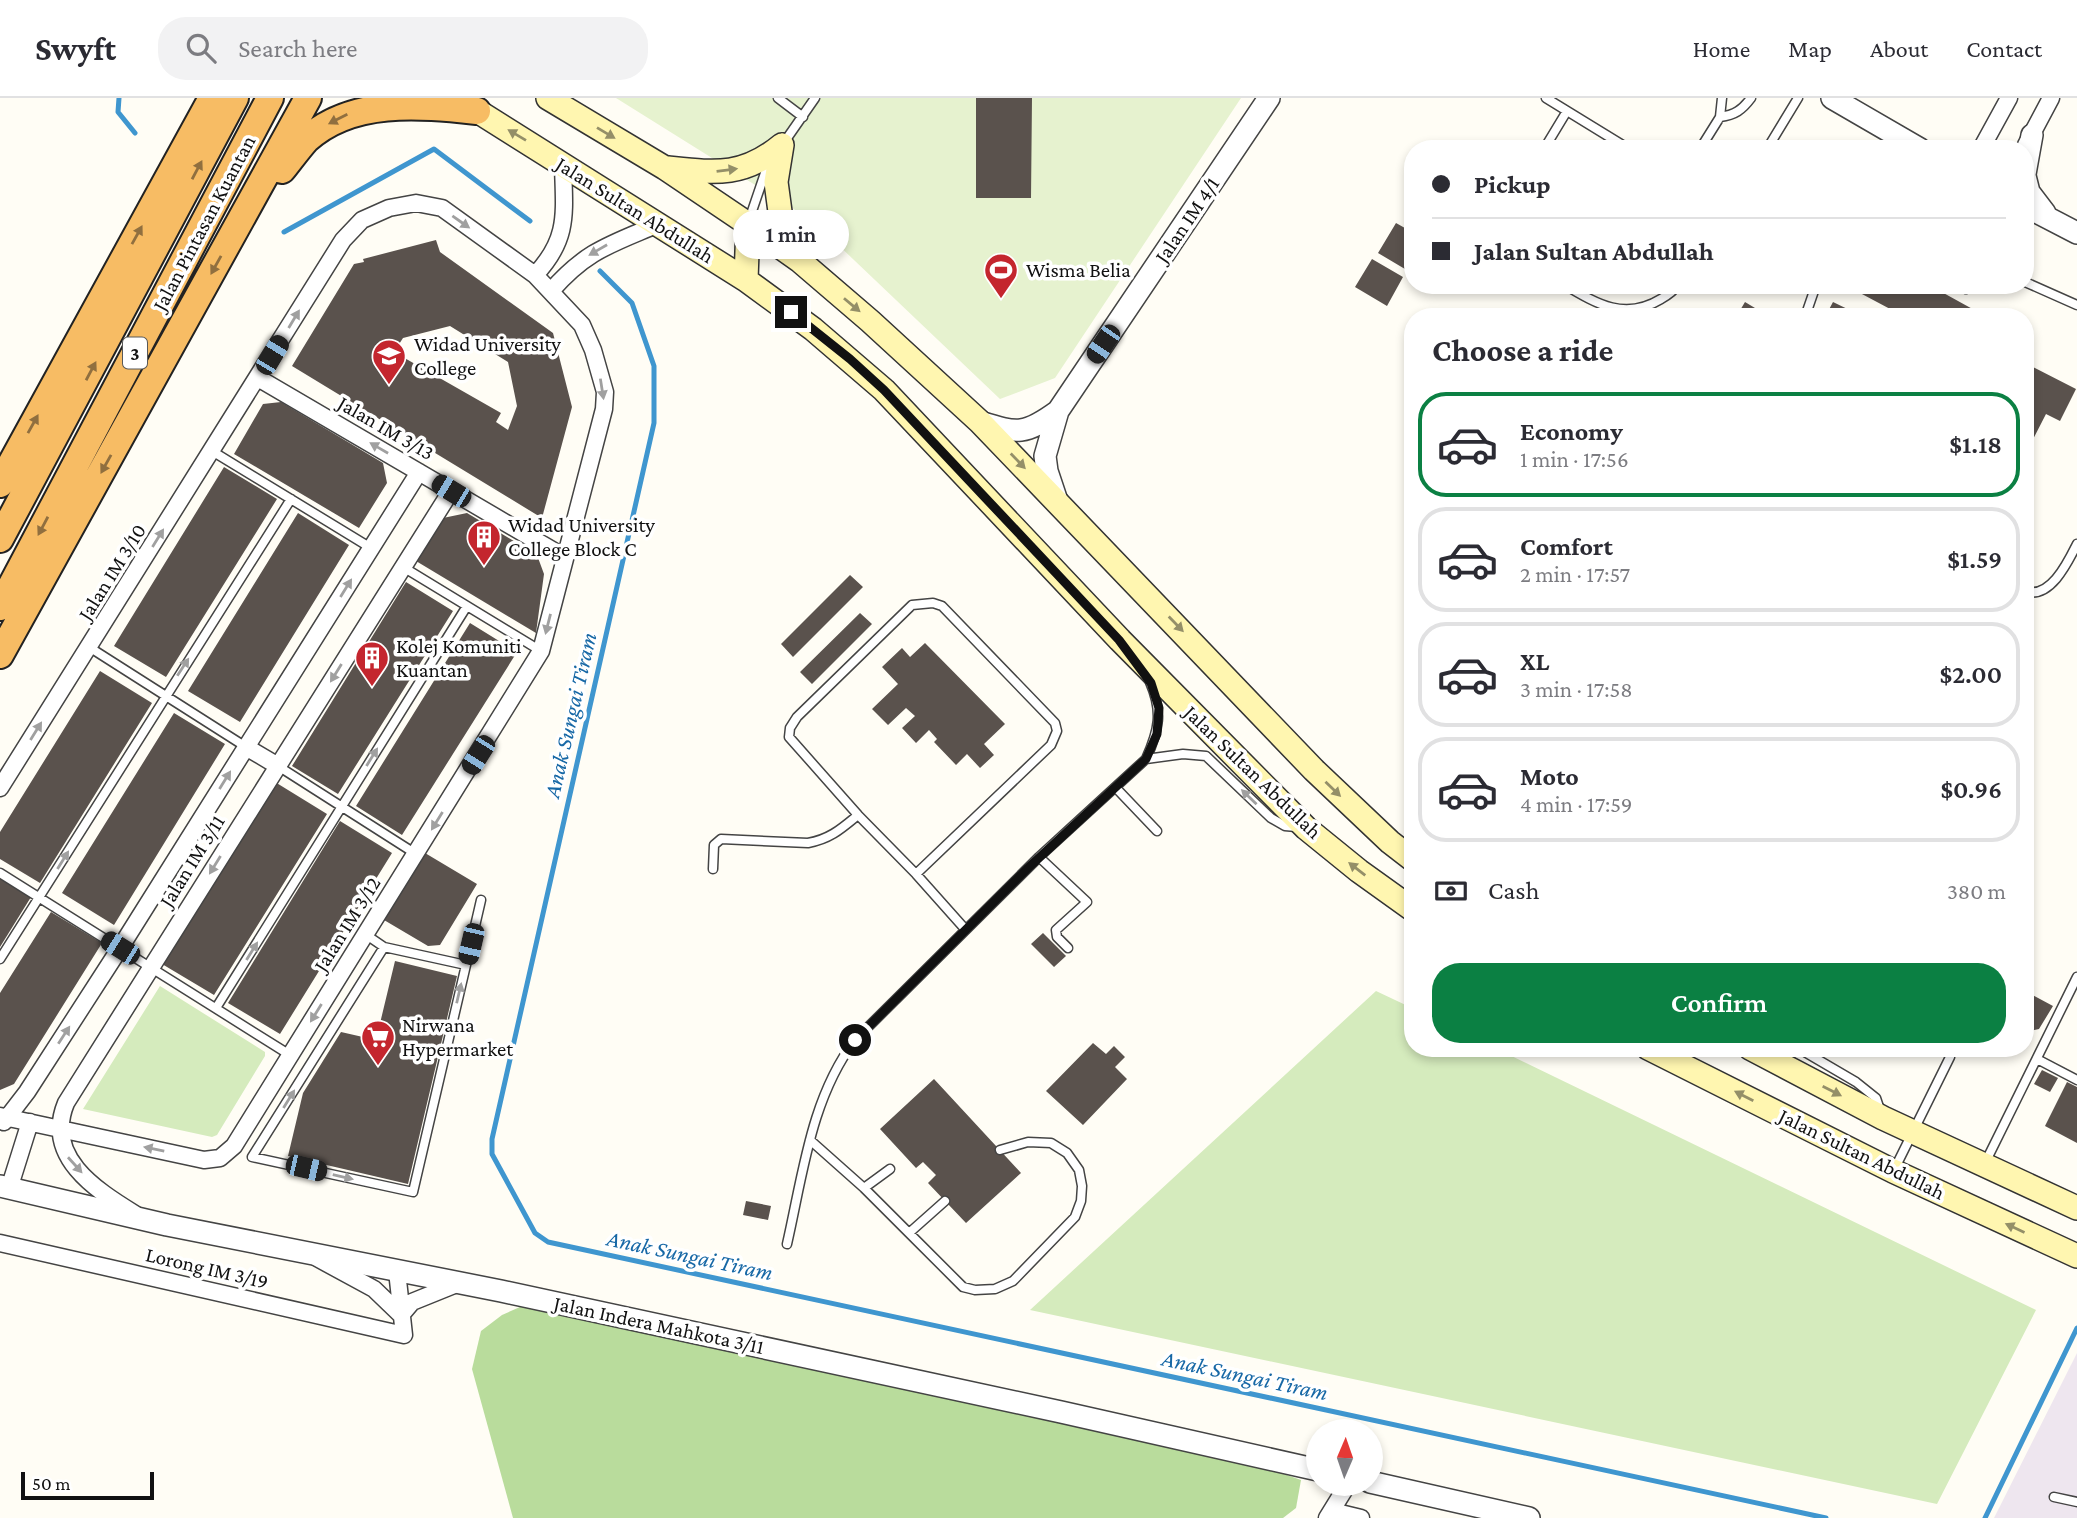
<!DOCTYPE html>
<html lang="en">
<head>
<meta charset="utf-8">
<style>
	body { margin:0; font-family:"Crimson Pro",serif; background:#f2f2f3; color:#2b2b33; height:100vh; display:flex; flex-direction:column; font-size:26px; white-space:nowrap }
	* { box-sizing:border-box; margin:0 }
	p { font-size:23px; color:#7c7c81 }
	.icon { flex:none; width:38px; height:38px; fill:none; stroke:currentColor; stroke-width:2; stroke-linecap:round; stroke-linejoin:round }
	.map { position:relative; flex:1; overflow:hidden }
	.side { position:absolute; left:1404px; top:210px; width:630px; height:749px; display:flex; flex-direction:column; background:#fff; border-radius:28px; box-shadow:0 4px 10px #0003 }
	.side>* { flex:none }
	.banner { position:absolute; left:1404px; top:42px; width:630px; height:154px; border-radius:28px; box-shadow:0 4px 10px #0003; display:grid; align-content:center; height:154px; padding:0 28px; background:#fff }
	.needle { width:46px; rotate:2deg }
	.tools { position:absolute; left:1306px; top:1321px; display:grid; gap:14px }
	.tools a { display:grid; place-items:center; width:77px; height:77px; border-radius:50%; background:#fff; box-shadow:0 4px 10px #0003; font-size:35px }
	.scale { position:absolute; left:21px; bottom:18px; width:133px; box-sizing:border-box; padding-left:7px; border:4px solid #111; border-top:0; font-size:19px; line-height:24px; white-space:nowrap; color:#111; -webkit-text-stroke:5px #fff; paint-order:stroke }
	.end { position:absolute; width:32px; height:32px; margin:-16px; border:9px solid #111; background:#fff; box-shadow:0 0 0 4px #fff }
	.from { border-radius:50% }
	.bubble { position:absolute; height:49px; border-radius:24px; background:#fff; box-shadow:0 4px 10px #0003; font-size:23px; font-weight:600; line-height:49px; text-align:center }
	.car { position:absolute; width:21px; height:42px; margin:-21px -10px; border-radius:9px; box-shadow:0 0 5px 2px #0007; background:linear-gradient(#222 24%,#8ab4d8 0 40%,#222 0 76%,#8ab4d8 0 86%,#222 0) }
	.banner b { display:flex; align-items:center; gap:24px; height:66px; font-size:26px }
	.banner b+b { border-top:2px solid #e1e1e2 }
	.banner i { width:18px; height:18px; background:#2b2b33 }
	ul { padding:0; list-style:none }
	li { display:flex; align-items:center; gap:21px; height:105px; margin:0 14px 10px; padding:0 14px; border:4px solid #e1e1e2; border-radius:28px }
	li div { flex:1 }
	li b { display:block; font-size:26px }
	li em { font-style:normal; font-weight:600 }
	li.active { border-color:#0b8043 }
	li>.icon { width:63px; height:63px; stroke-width:1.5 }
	h2 { padding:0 28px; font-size:32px; line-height:84px }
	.pay { display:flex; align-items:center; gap:18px; height:77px; padding:0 28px; font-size:26px }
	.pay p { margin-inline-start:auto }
	.cta { display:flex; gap:14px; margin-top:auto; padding:14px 28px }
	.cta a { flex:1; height:80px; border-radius:28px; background:#0b8043; color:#fff; font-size:28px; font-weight:600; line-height:80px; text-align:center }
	header { display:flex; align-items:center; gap:42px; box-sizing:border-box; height:98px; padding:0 35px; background:#fff; border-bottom:2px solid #e1e1e2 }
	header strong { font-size:33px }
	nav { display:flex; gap:38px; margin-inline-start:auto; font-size:24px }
	.search { width:490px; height:63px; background:#f2f2f3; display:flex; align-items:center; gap:18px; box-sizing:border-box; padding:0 24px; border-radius:28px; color:#7c7c81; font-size:26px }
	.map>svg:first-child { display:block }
</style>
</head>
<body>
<header>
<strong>Swyft</strong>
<div class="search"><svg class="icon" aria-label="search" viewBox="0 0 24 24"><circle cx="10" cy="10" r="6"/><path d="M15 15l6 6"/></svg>Search here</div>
<nav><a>Home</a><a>Map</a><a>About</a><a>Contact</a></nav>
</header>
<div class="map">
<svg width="2077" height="1420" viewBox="0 0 2077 1420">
	<rect width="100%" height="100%" fill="#fffdf5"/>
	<path fill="#eee6ef" d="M2077,1255V1420H1994Z"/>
	<path fill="#d5ebbd" d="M160,888L265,954V958L217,1037L212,1039L83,1011Z
		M1376,893L1412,910V950H1495L2036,1212L1937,1406L1030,1212Z"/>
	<path fill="#b9dc9c" d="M538,1201L1199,1346L1301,1382L1296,1410L1283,1420H513L472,1271L481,1233L502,1217Z"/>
	<path fill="#e6f2cf" d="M616,0H1241L1055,280L1000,301L813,123Z"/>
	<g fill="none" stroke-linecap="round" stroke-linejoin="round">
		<path stroke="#3f96cf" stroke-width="5" d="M119,0L118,14L135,35
			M284,134L434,51L530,123
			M600,173L632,205L654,268V325L492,1041V1056L535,1135L548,1144L1826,1420
			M1985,1420L2077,1230"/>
	</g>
	<path fill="#5a524d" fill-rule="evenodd" d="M976,0H1032L1031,100H976Z
		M1396,125L1412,134V171L1410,174L1378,155Z
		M436,142L440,154L553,235L572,309L542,420L292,268L354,166L364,164L363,161ZM450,228L508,264L517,308L508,332L496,324L501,315L394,254L403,240Z
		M1372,161L1403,179L1387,208L1355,189Z
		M1845,187H1929L1987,219H1889L1892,212Z
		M1745,204L1770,219H1736Z
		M1833,204L1864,219H1825Z
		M2025,265L2076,291L2060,323L2046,316L2025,357Z
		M281,304L383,365L387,385L359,430L234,356L263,306Z
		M224,369L277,401L166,579L114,548Z
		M298,415L349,447L240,624L188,593Z
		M467,415L537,457L544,476L536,535L416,463L443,420Z
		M850,477L863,489L793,559L781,546Z
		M406,484L453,513L338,696L292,668Z
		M860,515L872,526L812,586L800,574Z
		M470,525L517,554L402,737L356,708Z
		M925,545L1005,626L984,646L994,657L980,670L967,656L956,667L934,644L937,641L929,632L916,645L902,630L915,618L906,610L888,627L872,611L898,586L882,569L902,550L910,559Z
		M100,573L152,605L40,785L0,761V734Z
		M174,615L225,646L114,827L62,795Z
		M275,684L327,716L214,897L162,866Z
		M340,723L392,755L280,936L228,905Z
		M425,755L477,786L440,847L428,848L384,822Z
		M0,780L31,799L0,849Z
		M51,814L102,845L14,986L0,992V895Z
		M1043,835L1066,858L1054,869L1031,846Z
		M395,863L457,878L408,1086L288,1058L303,995L341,934L376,942Z
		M2025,893L2053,908L2039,931L2025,934Z
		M1093,945L1106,956L1114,948L1125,959L1115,969L1127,981L1083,1027L1046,993Z
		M2042,972L2058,980L2050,994L2034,986Z
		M934,981L1021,1075L966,1125L928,1085L936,1077L923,1064L916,1070L880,1031Z
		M2067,984L2077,989V1045L2045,1028Z
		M746,1103L771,1108L768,1122L743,1117Z"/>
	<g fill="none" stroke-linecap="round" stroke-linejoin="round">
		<g stroke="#444" stroke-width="11">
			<path id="service" d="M778,0L803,19
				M1546,0L1629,51
				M1720,19C1735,17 1742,12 1751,0
				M783,46L815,0
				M1544,51L1567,13
				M1700,51L1720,19L1722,0
				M1767,51L1798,0
				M749,122L765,75L772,63
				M2025,184L2077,207
				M1565,187C1597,206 1625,223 1661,201C1668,197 1673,194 1678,187
				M1958,187L1966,191
				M1805,219L1816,187
				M212,353L371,450
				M403,469L541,553
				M2025,493C2050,502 2068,464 2077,446
				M89,549L246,649
				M1146,661L1183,656L1206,658L1271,720L1285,728L1296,729
				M278,668L416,756
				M1116,690L1157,733
				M1039,759L1087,804L1056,832L1057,839L1068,850
				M713,771L714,747L721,741L808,745C830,741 841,731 858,717
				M0,775L290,957
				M916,776L1051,647L1057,633L1055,625L942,508L933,505L912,507L797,619L790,630L789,639L858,717L916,776L965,831
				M365,836L384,849L466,867L413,1094L252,1059L384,849
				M0,861L291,401
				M466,867L481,802
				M216,910L467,508
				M1798,950L1856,984L1876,1000L1880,1012
				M2037,961L2077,982
				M810,1042L864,1090L909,1135
				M1985,1065L2077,879
				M1895,1070L1950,959
				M864,1090L890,1071
				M945,1103L909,1135L963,1189L975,1192L995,1191L1013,1183L1075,1119L1081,1103L1082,1088L1079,1072L1067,1055L1051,1045L1028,1044L1000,1052
				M787,1146C803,1076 811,1000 855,942L1039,759L1146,661C1159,632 1163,614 1150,584
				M2054,1399L2077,1404"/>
		</g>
		<g stroke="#444" stroke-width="19">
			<path id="minor" d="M2026,47L2051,0
				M1981,51L2009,0
				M535,177C570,140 564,114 563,66
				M551,193C586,153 609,147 656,127
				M258,280L564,459
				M246,649L278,668
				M0,690L343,142L362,122L389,110L416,105L442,110L535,177L582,227L593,252L605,294L604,311L541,553L234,1048L220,1060L204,1062L0,1018
				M4,1024L27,994L120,850L419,374
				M9,1091L30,1024
				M135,1116C94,1091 44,1058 66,1005L451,393
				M0,1145L404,1237L397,1173
				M317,1160L374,1191L401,1217
				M401,1217L412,1204L459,1185
				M1332,1413L1361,1420
				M1327,1420L1348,1386"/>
		</g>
		<g stroke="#444" stroke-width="24">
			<path id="tertiary" d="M1832,0L1920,51
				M2025,76L2032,37
				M2025,78L2029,94L2045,115
				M2025,108L2077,135
				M980,324C1018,336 1025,337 1058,313
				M1057,403L1047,373L1045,358L1058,313L1269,0
				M0,1088L167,1127L501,1193L1061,1314L1318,1372
				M1370,1384L1529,1420"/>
		</g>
		<g stroke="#333" stroke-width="26">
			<path id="secondary" d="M548,0L665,70L748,126L800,163L870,223L980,324L1314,672L1390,744L1412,761
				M463,4L746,182L813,231L884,292L1120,542L1306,730L1359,773L1412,811
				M782,47L776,84L781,121L799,162
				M668,70C716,75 743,79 782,47
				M746,182L748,126
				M1648,950L1893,1073L2077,1158
				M1750,950L1883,1020L2077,1110"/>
		</g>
		<g stroke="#222" stroke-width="30">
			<path id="trunk" d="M282,72C290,62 298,51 306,42C352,0 419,7 477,13
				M0,386L212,0
				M0,441L235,0
				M0,509L270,0
				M0,557L308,0"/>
		</g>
		<use href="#service" stroke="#fff" stroke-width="8"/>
		<use href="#minor" stroke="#fff" stroke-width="16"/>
		<use href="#tertiary" stroke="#fff" stroke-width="21"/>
		<use href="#secondary" stroke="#fff6b0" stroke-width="23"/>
		<use href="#trunk" stroke="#f7bc64" stroke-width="26"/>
	</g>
	<defs><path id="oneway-solid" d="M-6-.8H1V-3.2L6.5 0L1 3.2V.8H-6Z" transform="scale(1.75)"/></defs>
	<g fill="#906f3f">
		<use href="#oneway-solid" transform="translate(338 21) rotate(153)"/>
		<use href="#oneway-solid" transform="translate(197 72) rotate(-62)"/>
		<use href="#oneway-solid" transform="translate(137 137) rotate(-61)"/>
		<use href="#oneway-solid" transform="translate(216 167) rotate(119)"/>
		<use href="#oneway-solid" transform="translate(91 273) rotate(-62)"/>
		<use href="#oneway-solid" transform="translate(33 326) rotate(-61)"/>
		<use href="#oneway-solid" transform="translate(106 366) rotate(119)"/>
		<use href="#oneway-solid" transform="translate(43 428) rotate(118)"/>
	</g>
	<g fill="#948f68">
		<use href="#oneway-solid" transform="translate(606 35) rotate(31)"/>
		<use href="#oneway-solid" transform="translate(517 37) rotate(-149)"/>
		<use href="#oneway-solid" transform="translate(727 72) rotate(-7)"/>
		<use href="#oneway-solid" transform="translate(852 207) rotate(40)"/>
		<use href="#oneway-solid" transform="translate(1018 363) rotate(46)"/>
		<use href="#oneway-solid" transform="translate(1176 526) rotate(46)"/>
		<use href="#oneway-solid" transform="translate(1333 691) rotate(44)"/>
		<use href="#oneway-solid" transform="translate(1357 771) rotate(-142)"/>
		<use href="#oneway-solid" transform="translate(1832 993) rotate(27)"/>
		<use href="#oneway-solid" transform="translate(1744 998) rotate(-153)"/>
		<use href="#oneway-solid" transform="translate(2015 1130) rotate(-155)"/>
	</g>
	<g fill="#a0a0a0">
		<use href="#oneway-solid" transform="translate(461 124) rotate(35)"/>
		<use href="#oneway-solid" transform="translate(598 152) rotate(150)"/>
		<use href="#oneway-solid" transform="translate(294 221) rotate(-59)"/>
		<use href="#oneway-solid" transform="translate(602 291) rotate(81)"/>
		<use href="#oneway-solid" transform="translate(379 350) rotate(-150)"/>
		<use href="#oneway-solid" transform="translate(158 440) rotate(-58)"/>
		<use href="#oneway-solid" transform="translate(346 490) rotate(-58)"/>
		<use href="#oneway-solid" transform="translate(548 526) rotate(104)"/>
		<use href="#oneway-solid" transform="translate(183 569) rotate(-57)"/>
		<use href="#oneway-solid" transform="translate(336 575) rotate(122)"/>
		<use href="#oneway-solid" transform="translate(36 633) rotate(-58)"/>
		<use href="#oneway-solid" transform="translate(372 659) rotate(-58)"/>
		<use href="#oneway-solid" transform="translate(225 682) rotate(-58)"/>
		<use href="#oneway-solid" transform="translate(1249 699) rotate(-136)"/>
		<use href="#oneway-solid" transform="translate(437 723) rotate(122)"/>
		<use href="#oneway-solid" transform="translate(63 762) rotate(-58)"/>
		<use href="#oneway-solid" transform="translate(215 767) rotate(122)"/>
		<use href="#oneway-solid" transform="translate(252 853) rotate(-58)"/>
		<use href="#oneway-solid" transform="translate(459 895) rotate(-77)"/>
		<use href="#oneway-solid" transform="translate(316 915) rotate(122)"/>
		<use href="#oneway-solid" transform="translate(64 937) rotate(-57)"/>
		<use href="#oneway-solid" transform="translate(289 1001) rotate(-58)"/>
		<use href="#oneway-solid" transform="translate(154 1051) rotate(-168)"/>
		<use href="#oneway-solid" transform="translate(75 1067) rotate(48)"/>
		<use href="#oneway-solid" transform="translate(343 1079) rotate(13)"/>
	</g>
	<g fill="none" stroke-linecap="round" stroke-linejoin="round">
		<path stroke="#111" stroke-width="9" d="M791,214L850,261L884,292L1119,542L1151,585L1159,610L1157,636L1146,661L1028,770L855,942"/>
	</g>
	<defs>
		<g id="stadium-pin" transform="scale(1.75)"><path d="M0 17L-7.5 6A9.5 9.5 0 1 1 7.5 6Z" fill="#c4262e" stroke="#fff"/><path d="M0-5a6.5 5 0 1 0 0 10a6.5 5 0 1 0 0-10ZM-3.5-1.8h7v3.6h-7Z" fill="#fff"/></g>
		<g id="university-pin" transform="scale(1.75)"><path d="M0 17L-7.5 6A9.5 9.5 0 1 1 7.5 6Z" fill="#c4262e" stroke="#fff"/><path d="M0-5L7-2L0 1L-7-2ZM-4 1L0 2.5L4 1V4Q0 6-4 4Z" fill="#fff"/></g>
		<g id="building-pin" transform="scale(1.75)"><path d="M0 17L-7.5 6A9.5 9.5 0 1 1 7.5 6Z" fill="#c4262e" stroke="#fff"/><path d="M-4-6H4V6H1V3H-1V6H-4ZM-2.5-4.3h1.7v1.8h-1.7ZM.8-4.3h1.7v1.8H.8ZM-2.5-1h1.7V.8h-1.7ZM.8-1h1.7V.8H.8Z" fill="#fff"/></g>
		<g id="supermarket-pin" transform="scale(1.75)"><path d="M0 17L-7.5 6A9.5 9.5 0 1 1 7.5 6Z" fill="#c4262e" stroke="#fff"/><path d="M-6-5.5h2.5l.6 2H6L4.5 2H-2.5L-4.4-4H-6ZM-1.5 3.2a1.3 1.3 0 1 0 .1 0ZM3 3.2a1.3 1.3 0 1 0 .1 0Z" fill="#fff"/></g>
	</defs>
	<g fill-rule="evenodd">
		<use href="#stadium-pin" x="1001" y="172"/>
		<use href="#university-pin" x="389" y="258"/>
		<use href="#building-pin" x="484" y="439"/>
		<use href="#building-pin" x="372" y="560"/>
		<use href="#supermarket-pin" x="378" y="939"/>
	</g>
	<g text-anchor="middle" stroke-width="7" stroke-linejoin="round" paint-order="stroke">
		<rect fill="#fff" stroke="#585858" stroke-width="2" x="123" y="239.5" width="24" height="31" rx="5"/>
		<g font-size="19" font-weight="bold" fill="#111">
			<text x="135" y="262">3</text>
		</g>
		<g font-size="21" fill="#111" stroke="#fff">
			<text transform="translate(635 112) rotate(32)" y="7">Jalan Sultan Abdullah</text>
			<text transform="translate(1187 122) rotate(-56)" y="7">Jalan IM 4/1</text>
			<text transform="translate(204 125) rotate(-62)" y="7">Jalan Pintasan Kuantan</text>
			<text transform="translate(386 330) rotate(30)" y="7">Jalan IM 3/13</text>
			<text transform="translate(112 474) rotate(-58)" y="7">Jalan IM 3/10</text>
			<text transform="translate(1253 674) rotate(44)" y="7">Jalan Sultan Abdullah</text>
			<text transform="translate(192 763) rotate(-58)" y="7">Jalan IM 3/11</text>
			<text transform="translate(347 826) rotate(-58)" y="7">Jalan IM 3/12</text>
			<text transform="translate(1862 1056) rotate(26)" y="7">Jalan Sultan Abdullah</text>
			<text transform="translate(207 1170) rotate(13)" y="7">Lorong IM 3/19</text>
			<text transform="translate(659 1227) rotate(12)" y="7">Jalan Indera Mahkota 3/11</text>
		</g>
		<g font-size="21" fill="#111" stroke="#fff" text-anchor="start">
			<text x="1026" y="179">Wisma Belia</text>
			<text x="414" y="253">Widad University<tspan x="414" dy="24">College</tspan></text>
			<text x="508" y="434">Widad University<tspan x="508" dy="24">College Block C</tspan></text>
			<text x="396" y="555">Kolej Komuniti<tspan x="396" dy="24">Kuantan</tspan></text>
			<text x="402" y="934">Nirwana<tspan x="402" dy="24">Hypermarket</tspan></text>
		</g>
		<g font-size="23" font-style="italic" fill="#1768a6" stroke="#fff">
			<text transform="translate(570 617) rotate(-77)" y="8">Anak Sungai Tiram</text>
			<text transform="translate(690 1157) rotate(12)" y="8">Anak Sungai Tiram</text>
			<text transform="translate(1245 1277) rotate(12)" y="8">Anak Sungai Tiram</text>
		</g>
	</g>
</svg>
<div class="tools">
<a><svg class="needle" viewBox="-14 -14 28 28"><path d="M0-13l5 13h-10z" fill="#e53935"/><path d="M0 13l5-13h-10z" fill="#7c7c81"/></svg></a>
</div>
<div class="scale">50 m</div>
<i class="end from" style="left:855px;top:942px"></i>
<i class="end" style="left:791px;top:214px"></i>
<div class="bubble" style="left:733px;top:112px;width:116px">1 min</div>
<i class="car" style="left:1103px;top:246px;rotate:214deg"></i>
<i class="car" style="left:272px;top:257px;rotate:31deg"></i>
<i class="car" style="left:451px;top:393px;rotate:301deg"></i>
<i class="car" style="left:478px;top:657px;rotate:212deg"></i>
<i class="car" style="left:471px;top:846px;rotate:193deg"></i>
<i class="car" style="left:120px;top:850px;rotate:302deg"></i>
<i class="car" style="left:306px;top:1070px;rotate:103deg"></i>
<div class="banner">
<b><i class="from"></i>Pickup</b>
<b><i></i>Jalan Sultan Abdullah</b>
</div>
<section class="side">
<h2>Choose a ride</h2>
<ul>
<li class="active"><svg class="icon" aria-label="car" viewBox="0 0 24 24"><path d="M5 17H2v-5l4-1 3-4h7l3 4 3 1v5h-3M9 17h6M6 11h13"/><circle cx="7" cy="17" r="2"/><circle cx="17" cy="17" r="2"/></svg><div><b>Economy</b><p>1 min · 17:56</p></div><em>$1.18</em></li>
<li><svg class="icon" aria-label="car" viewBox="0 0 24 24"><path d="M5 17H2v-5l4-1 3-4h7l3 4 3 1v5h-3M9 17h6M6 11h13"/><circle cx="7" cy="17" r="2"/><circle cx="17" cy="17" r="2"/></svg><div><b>Comfort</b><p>2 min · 17:57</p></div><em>$1.59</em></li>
<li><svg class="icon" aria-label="car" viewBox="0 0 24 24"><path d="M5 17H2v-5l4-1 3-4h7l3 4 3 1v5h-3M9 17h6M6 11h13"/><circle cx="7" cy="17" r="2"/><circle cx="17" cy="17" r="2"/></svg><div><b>XL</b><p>3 min · 17:58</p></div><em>$2.00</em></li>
<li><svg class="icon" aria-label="car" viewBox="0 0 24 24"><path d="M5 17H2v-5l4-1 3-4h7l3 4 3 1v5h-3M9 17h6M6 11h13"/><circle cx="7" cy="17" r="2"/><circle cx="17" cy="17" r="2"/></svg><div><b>Moto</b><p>4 min · 17:59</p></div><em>$0.96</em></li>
</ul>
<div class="pay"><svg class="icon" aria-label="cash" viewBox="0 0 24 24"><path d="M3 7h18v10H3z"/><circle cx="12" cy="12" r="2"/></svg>Cash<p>380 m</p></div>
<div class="cta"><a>Confirm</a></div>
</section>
</div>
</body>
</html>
